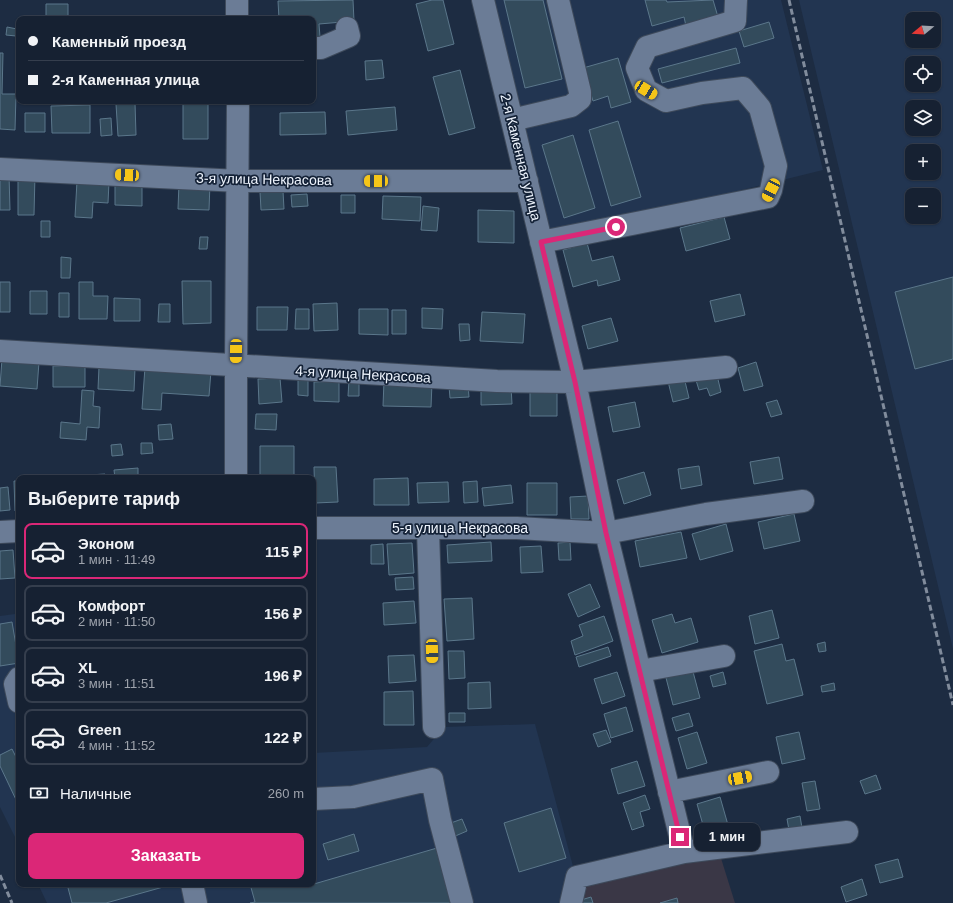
<!DOCTYPE html>
<html lang="ru">
<head>
<meta charset="utf-8">
<style>
	body { margin:0; font-family:Arial,sans-serif; background:#1f293a; color:#f1f3f6; height:100vh; display:flex; flex-direction:column; font-size:15px; white-space:nowrap }
	* { box-sizing:border-box; margin:0 }
	p { font-size:13px; color:#9ea3ac }
	.icon { flex:none; width:22px; height:22px; fill:none; stroke:currentColor; stroke-width:2; stroke-linecap:round; stroke-linejoin:round }
	.map { position:relative; flex:1; overflow:hidden }
	.side { position:absolute; left:16px; top:475px; width:300px; height:412px; display:flex; flex-direction:column; background:#162132; border-radius:8px; box-shadow:0 1px 3px #0004,0 0 0 1px #353e4d }
	.side>* { flex:none }
	.hud { position:absolute; left:16px; top:16px; width:300px; height:88px; border-radius:8px; box-shadow:0 1px 3px #0004,0 0 0 1px #353e4d; display:grid; align-content:center; height:88px; padding:0 12px; background:#162132 }
	.needle { width:26px; rotate:252deg }
	.buttons { position:absolute; left:905px; top:12px; display:grid; gap:8px }
	.buttons a { display:grid; place-items:center; width:36px; height:36px; border-radius:8px; background:#162132; box-shadow:0 1px 3px #0004,0 0 0 1px #353e4d; font-size:20px }
	.end { position:absolute; width:18px; height:18px; margin:-9px; border:5px solid #db2777; background:#fff; box-shadow:0 0 0 2px #fff }
	.from { border-radius:50% }
	.bubble { position:absolute; height:28px; border-radius:8px; background:#162132; box-shadow:0 1px 3px #0004,0 0 0 1px #353e4d; font-size:13px; font-weight:700; line-height:28px; text-align:center }
	.car { position:absolute; width:12px; height:24px; margin:-12px -6px; border-radius:5px; box-shadow:0 0 3px 1px #0007; background:linear-gradient(#f5c518 24%,#345 0 40%,#f5c518 0 76%,#345 0 86%,#f5c518 0) }
	.hud b { display:flex; align-items:center; gap:14px; height:38px; font-size:15px }
	.hud b+b { border-top:1px solid #353e4d }
	.hud i { width:10px; height:10px; background:#f1f3f6 }
	ul { padding:0; list-style:none }
	li { display:flex; align-items:center; gap:12px; height:56px; margin:0 8px 6px; padding:0 4px; border:2px solid #353e4d; border-radius:8px }
	li div { flex:1 }
	li b { display:block; font-size:15px }
	li em { font-style:normal; font-weight:700 }
	li.selected { border-color:#db2777 }
	li>.icon { width:36px; height:36px; stroke-width:1.5 }
	h2 { padding:0 12px; font-size:18px; line-height:48px }
	.pay { display:flex; align-items:center; gap:10px; height:44px; padding:0 12px; font-size:15px }
	.pay p { margin-inline-start:auto }
	.primary-button { display:flex; gap:8px; margin-top:auto; padding:8px 12px }
	.primary-button a { flex:1; height:46px; border-radius:8px; background:#db2777; color:#fff; font-size:16px; font-weight:700; line-height:46px; text-align:center }
	.map>svg:first-child { display:block }
</style>
</head>
<body>
<div class="map">
<svg width="953" height="903" viewBox="0 0 953 903">
	<rect width="100%" height="100%" fill="#1d2c42"/>
	<path fill="#223551" fill-rule="evenodd" d="M492,0H781L823,170L550,237Z
		M799,0H953V649ZM912,19H934V41H912ZM912,63H934V85H912ZM912,107H934V129H912ZM912,151H934V173H912ZM912,195H934V217H912Z
		M15,614L19,630V845L0,807V616Z
		M535,724L574,870L562,903H47L38,884H313V753L427,747L444,727Z"/>
	<path fill="#3a3746" d="M720,855L735,903H562L573,886Z"/>
	<path fill="#334b5c" stroke="#5b778b" d="M353,0L354,21L319,24L320,37H313V19H279L278,1Z
		M432,0H443L454,44L428,51L416,4Z
		M504,0H543L562,79L525,88Z
		M645,0H666L667,2L713,0L718,17L686,26L684,17L652,26Z
		M46,4H68V19H46Z
		M769,22L774,38L744,47L739,31Z
		M7,27L17,29L16,36L6,35Z
		M736,48L740,63L662,83L658,69Z
		M0,53H3L2,94H16L15,130L0,129Z
		M618,58L631,102L611,108L608,96L593,101L583,68Z
		M382,60L384,78L366,80L365,61Z
		M460,70L475,128L449,135L433,77Z
		M183,101H208V139H183Z
		M135,103L136,135L118,136L116,104Z
		M90,105V133H52L51,106Z
		M395,107L397,130L348,135L346,111Z
		M325,112L326,134L280,135V113Z
		M25,113H45V132H25Z
		M111,118L112,135L101,136L100,119Z
		M618,121L641,197L611,206L589,130Z
		M573,135L595,208L564,218L542,145Z
		M18,174H35L34,215H18Z
		M0,175H9L10,210H0Z
		M77,181L109,182L108,203L93,202L92,218L75,217Z
		M115,181L142,182V206L115,205Z
		M179,183H210L209,210L178,209Z
		M283,191L284,209L261,210L260,192Z
		M307,194L308,206L292,207L291,195Z
		M341,195H355V213H341Z
		M383,196L421,197L420,221L382,219Z
		M423,206L439,208L437,231L421,230Z
		M478,210L514,211V243L478,242Z
		M724,217L730,239L686,251L680,228Z
		M41,221H50V237H41Z
		M200,237H208L207,249H199Z
		M587,243L592,261L613,256L620,280L598,286L597,280L573,287L563,250Z
		M61,257L71,258L70,278H61Z
		M953,277V359L915,369L895,292Z
		M182,281H211V323L183,324Z
		M0,282H10V312H0Z
		M79,282H93V296H108L107,319H79Z
		M30,291H47V314H30Z
		M59,293H69V317H59Z
		M740,294L745,315L715,322L710,301Z
		M114,298L140,299V321H114Z
		M337,303L338,330L314,331L313,304Z
		M159,304H170V322H158Z
		M257,307H288L287,330H257Z
		M422,308L443,309L442,329L422,328Z
		M296,309H309V329H295Z
		M359,309H388V335L359,334Z
		M392,310H406V334H392Z
		M482,312L525,314L523,343L480,341Z
		M611,318L618,341L588,349L582,326Z
		M459,324H469L470,340L460,341Z
		M2,359L39,362L37,389L0,386Z
		M756,362L763,386L744,391L738,368Z
		M53,366H85V387H53Z
		M99,367L135,368L134,391L98,389Z
		M145,367L211,371L209,396L162,393L161,410L142,409Z
		M716,371L721,392L710,396L707,388L699,390L695,377Z
		M683,373L689,398L673,402L667,377Z
		M280,378L282,402L259,404L258,379Z
		M298,380H308V396L298,395Z
		M349,380H359V396H348Z
		M339,381V402L314,401V382Z
		M384,381L432,383L431,407L383,406Z
		M468,385L469,397L450,398L449,386Z
		M511,386L512,404L481,405V387Z
		M530,387H557V416H530Z
		M82,390L94,391L93,406L100,407L99,428L87,427L86,440L60,438L61,422L80,424Z
		M777,400L782,414L771,417L766,403Z
		M635,402L640,427L613,432L608,407Z
		M256,414H277L276,430L255,429Z
		M171,424L173,439L159,440L158,425Z
		M141,443H152L153,453L141,454Z
		M121,444L123,455L112,456L111,445Z
		M260,446H294V478H260Z
		M779,457L783,479L754,484L750,462Z
		M699,466L702,485L681,489L678,469Z
		M314,467H336L338,502L315,503Z
		M138,468V478H115L114,470Z
		M644,472L651,495L624,504L617,480Z
		M105,474L106,478H89V475Z
		M408,478L409,505H374V479Z
		M14,481H19V510L15,511Z
		M477,481L478,502L464,503L463,482Z
		M448,482L449,502L418,503L417,483Z
		M527,483H557V515H527Z
		M511,485L513,503L484,506L482,488Z
		M8,487L10,510L0,511V488Z
		M588,496L589,519H571L570,497Z
		M794,514L800,541L764,549L758,522Z
		M726,524L733,551L700,560L692,534Z
		M681,532L687,558L640,567L635,541Z
		M491,542L492,561L448,563L447,545Z
		M570,542L571,560H559L558,543Z
		M412,543L414,573L389,575L387,544Z
		M383,544L384,564H371V545Z
		M541,546L543,572L521,573L520,547Z
		M13,550L15,578L0,579V551Z
		M413,577L414,589L396,590L395,578Z
		M590,584L600,607L578,617L568,594Z
		M472,598L474,639L447,641L444,599Z
		M414,601L416,623L384,625L383,603Z
		M772,610L779,638L755,644L749,616Z
		M672,614L675,623L691,618L698,642L662,653L652,620Z
		M604,616L613,641L575,655L571,641L583,636L579,625Z
		M12,622L19,663L0,666V624Z
		M825,642L826,651L819,652L817,644Z
		M782,644L786,661L794,659L803,695L767,704L754,651Z
		M608,647L611,656L579,667L576,657Z
		M448,651H464L465,678L449,679Z
		M414,655L416,681L389,683L388,656Z
		M692,668L700,698L673,705L665,674Z
		M617,672L625,696L602,704L594,679Z
		M723,672L726,684L713,687L710,676Z
		M490,682L491,708L468,709V683Z
		M834,683L835,690L822,692L821,686Z
		M413,691L414,725H384V692Z
		M626,707L633,731L611,738L604,714Z
		M449,713H465V722H449Z
		M689,713L693,726L676,731L672,718Z
		M606,730L611,742L598,747L593,734Z
		M697,732L707,763L687,769L678,738Z
		M799,732L805,759L782,764L776,737Z
		M12,749L19,763V806L0,766V755Z
		M637,761L645,786L618,794L611,769Z
		M876,775L881,789L865,794L860,781Z
		M815,781L820,809L807,811L802,783Z
		M645,795L650,809L640,812L644,826L632,830L623,803Z
		M720,797L728,825L705,832L697,804Z
		M551,808L566,858L519,872L504,823Z
		M800,816L802,828L789,830L787,819Z
		M462,819L467,831L453,837L448,824Z
		M354,834L359,851L328,860L323,844Z
		M437,848L453,903H250L255,902L250,884H313V882L314,884Z
		M898,859L903,877L880,883L875,865Z
		M862,879L867,895L846,902L841,887Z
		M67,884H174L106,903H72Z
		M591,897L593,903H582L581,900Z
		M677,898L678,903H660Z"/>
	<g fill="none" stroke-linecap="round" stroke-linejoin="round">
		<g stroke="#3e4a5b" stroke-width="24">
			<path id="minor" d="M237,0V19
				M483,0L575,382L606,533L684,852
				M313,48H321L349,36L347,28
				M512,120L571,106L580,99V92L558,0
				M0,169L239,181H527
				M541,242L768,197L771,190L776,166L760,108L743,88L702,93L666,101L646,90L637,68L647,47L735,21L736,0
				M0,351L497,381L575,382L726,367
				M236,478V367L238,101
				M313,528H517L606,533L706,514L803,501
				M428,529L434,727
				M0,532L19,531
				M640,671L724,656
				M19,678L15,684L19,702
				M669,792L768,772
				M313,799L353,797L432,779L440,820L462,903
				M192,884L196,903
				M571,903L577,877L684,852L847,832"/>
		</g>
		<use href="#minor" stroke="#6b7c96" stroke-width="22"/>
		<path stroke="#818c9c" stroke-width="3" stroke-dasharray="6 3" stroke-linecap="butt" d="M789,0L953,705
			M0,875L12,903"/>
	</g>
	<g fill="none" stroke-linecap="round" stroke-linejoin="round">
		<path stroke="#db2777" stroke-width="5" d="M616,227L541,242L575,382L606,533L680,837"/>
	</g>
	<g text-anchor="middle" stroke-width="3.5" stroke-linejoin="round" paint-order="stroke">
		<g font-size="14" fill="#eef4fd" stroke="#142237">
			<text transform="translate(521 157) rotate(76)" y="5">2-я Каменная улица</text>
			<text transform="translate(264 179) rotate(1)" y="5">3-я улица Некрасова</text>
			<text transform="translate(363 374) rotate(3)" y="5">4-я улица Некрасова</text>
			<text x="460" y="533">5-я улица Некрасова</text>
		</g>
	</g>
</svg>
<div class="buttons">
<a><svg class="needle" viewBox="-14 -14 28 28"><path d="M0-13l5 13h-10z" fill="#e53935"/><path d="M0 13l5-13h-10z" fill="#9ea3ac"/></svg></a>
<a><svg class="icon" aria-label="locate" viewBox="0 0 24 24"><circle cx="12" cy="12" r="6"/><path d="M12 2v4M12 18v4M2 12h4M18 12h4"/></svg></a>
<a><svg class="icon" aria-label="layers" viewBox="0 0 24 24"><path d="M12 4l9 5-9 5-9-5zM3 14l9 5 9-5"/></svg></a>
<a>+</a>
<a>−</a>
</div>
<i class="end from" style="left:616px;top:227px"></i>
<i class="end" style="left:680px;top:837px"></i>
<div class="bubble" style="left:694px;top:823px;width:66px">1 мин</div>
<i class="car" style="left:646px;top:90px;rotate:121deg"></i>
<i class="car" style="left:127px;top:175px;rotate:273deg"></i>
<i class="car" style="left:376px;top:181px;rotate:270deg"></i>
<i class="car" style="left:771px;top:190px;rotate:207deg"></i>
<i class="car" style="left:236px;top:351px;rotate:181deg"></i>
<i class="car" style="left:432px;top:651px;rotate:178deg"></i>
<i class="car" style="left:740px;top:778px;rotate:79deg"></i>
<div class="hud">
<b><i class="from"></i>Каменный проезд</b>
<b><i></i>2-я Каменная улица</b>
</div>
<section class="side">
<h2>Выберите тариф</h2>
<ul>
<li class="selected"><svg class="icon" aria-label="car" viewBox="0 0 24 24"><path d="M5 17H2v-5l4-1 3-4h7l3 4 3 1v5h-3M9 17h6M6 11h13"/><circle cx="7" cy="17" r="2"/><circle cx="17" cy="17" r="2"/></svg><div><b>Эконом</b><p>1 мин · 11:49</p></div><em>115 ₽</em></li>
<li><svg class="icon" aria-label="car" viewBox="0 0 24 24"><path d="M5 17H2v-5l4-1 3-4h7l3 4 3 1v5h-3M9 17h6M6 11h13"/><circle cx="7" cy="17" r="2"/><circle cx="17" cy="17" r="2"/></svg><div><b>Комфорт</b><p>2 мин · 11:50</p></div><em>156 ₽</em></li>
<li><svg class="icon" aria-label="car" viewBox="0 0 24 24"><path d="M5 17H2v-5l4-1 3-4h7l3 4 3 1v5h-3M9 17h6M6 11h13"/><circle cx="7" cy="17" r="2"/><circle cx="17" cy="17" r="2"/></svg><div><b>XL</b><p>3 мин · 11:51</p></div><em>196 ₽</em></li>
<li><svg class="icon" aria-label="car" viewBox="0 0 24 24"><path d="M5 17H2v-5l4-1 3-4h7l3 4 3 1v5h-3M9 17h6M6 11h13"/><circle cx="7" cy="17" r="2"/><circle cx="17" cy="17" r="2"/></svg><div><b>Green</b><p>4 мин · 11:52</p></div><em>122 ₽</em></li>
</ul>
<div class="pay"><svg class="icon" aria-label="cash" viewBox="0 0 24 24"><path d="M3 7h18v10H3z"/><circle cx="12" cy="12" r="2"/></svg>Наличные<p>260 m</p></div>
<div class="primary-button"><a>Заказать</a></div>
</section>
</div>
</body>
</html>
